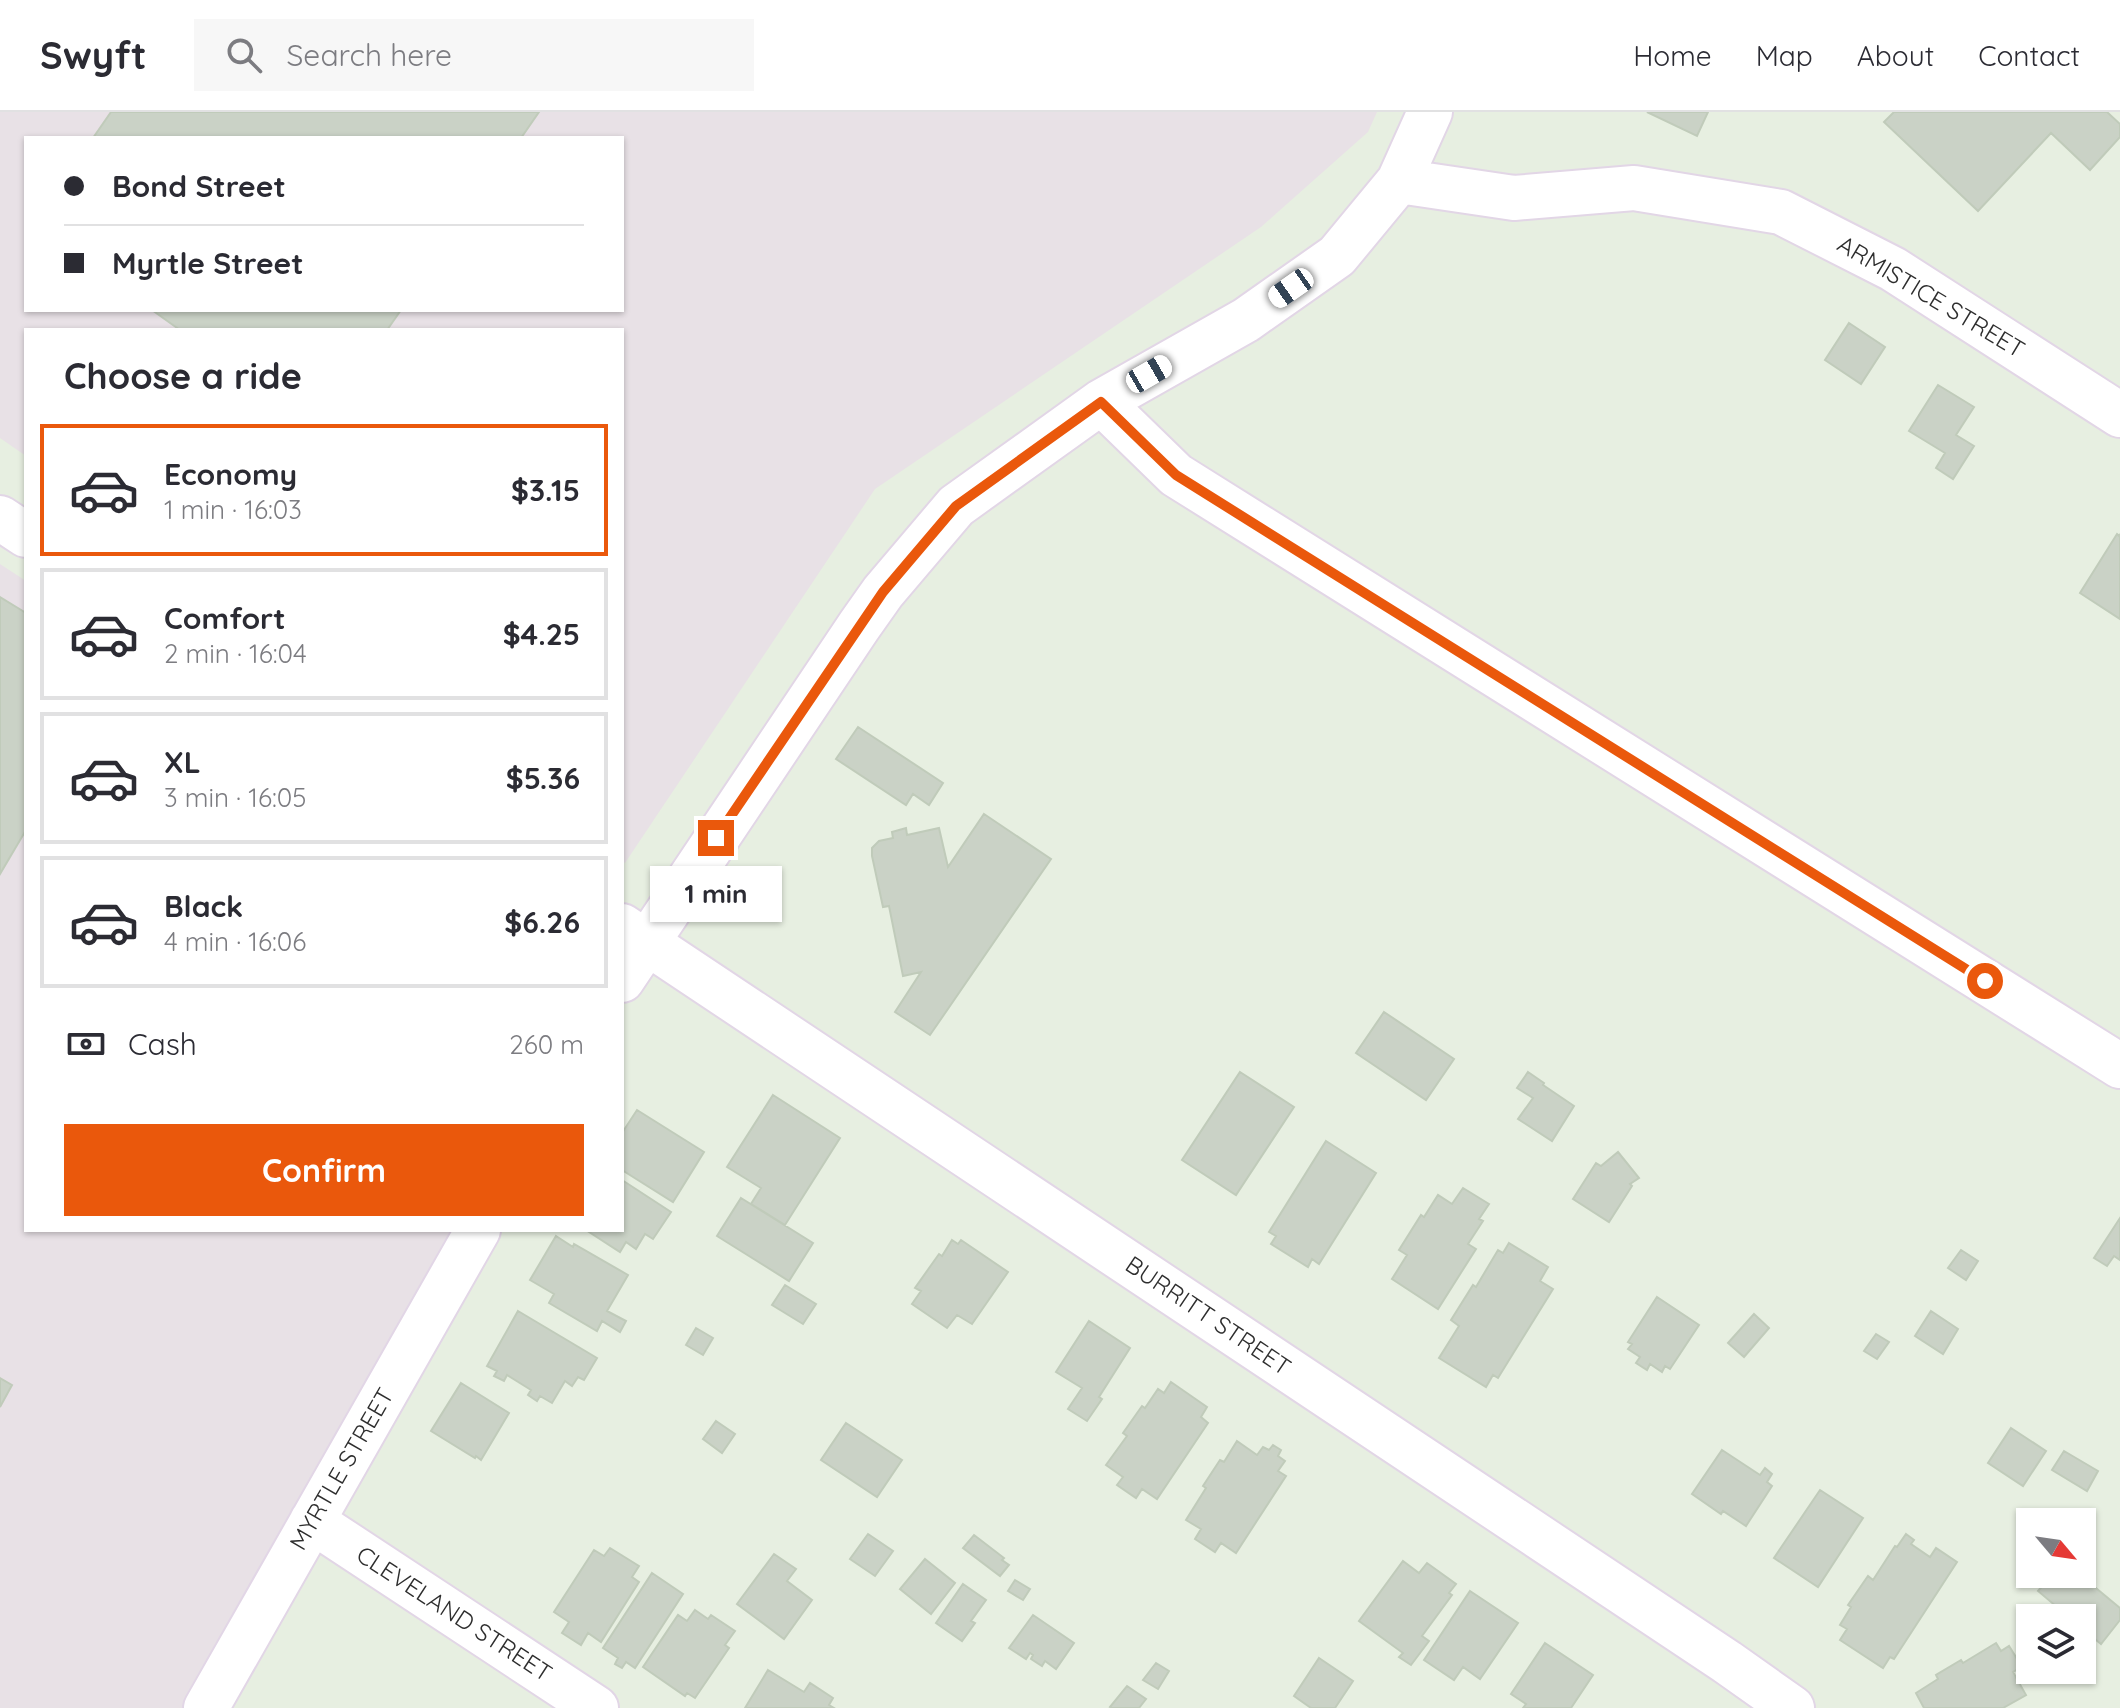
<!DOCTYPE html>
<html lang="en">
<head>
<meta charset="utf-8">
<style>
	body { margin:0; font-family:Quicksand,sans-serif; background:#f7f7f7; color:#2b2b33; height:100vh; display:flex; flex-direction:column; font-size:30px; white-space:nowrap }
	* { box-sizing:border-box; margin:0 }
	p { font-size:26px; color:#7c7c81 }
	.icon { flex:none; width:44px; height:44px; fill:none; stroke:currentColor; stroke-width:2; stroke-linecap:round; stroke-linejoin:round }
	.map { position:relative; flex:1; overflow:hidden }
	.drawer { position:absolute; left:24px; top:216px; width:600px; height:904px; display:flex; flex-direction:column; background:#fff; border-radius:0px; box-shadow:0 2px 6px #0004 }
	.drawer>* { flex:none }
	.banner { position:absolute; left:24px; top:24px; width:600px; height:176px; border-radius:0px; box-shadow:0 2px 6px #0004; display:grid; align-content:center; height:176px; padding:0 40px; background:#fff }
	.needle { width:52px; rotate:119deg }
	.buttons { position:absolute; left:2016px; top:1396px; display:grid; gap:16px }
	.buttons a { display:grid; place-items:center; width:80px; height:80px; border-radius:0px; background:#fff; box-shadow:0 2px 6px #0004; font-size:40px }
	.end { position:absolute; width:36px; height:36px; margin:-18px; border:10px solid #ea580c; background:#fff; box-shadow:0 0 0 4px #fff }
	.from { border-radius:50% }
	.bubble { position:absolute; height:56px; border-radius:0px; background:#fff; box-shadow:0 2px 6px #0004; font-size:26px; font-weight:700; line-height:56px; text-align:center }
	.car { position:absolute; width:24px; height:48px; margin:-24px -12px; border-radius:10px; box-shadow:0 0 6px 2px #0007; background:linear-gradient(#fff 24%,#345 0 40%,#fff 0 76%,#345 0 86%,#fff 0) }
	.banner b { display:flex; align-items:center; gap:28px; height:76px; font-size:30px }
	.banner b+b { border-top:2px solid #e1e1e2 }
	.banner i { width:20px; height:20px; background:#2b2b33 }
	ul { padding:0; list-style:none }
	li { display:flex; align-items:center; gap:24px; height:132px; margin:0 16px 12px; padding:0 24px; border:4px solid #e1e1e2; border-radius:0px }
	li div { flex:1 }
	li b { display:block; font-size:30px }
	li em { font-style:normal; font-weight:700 }
	li.on { border-color:#ea580c }
	li>.icon { width:72px; height:72px; stroke-width:1.5 }
	h2 { padding:0 40px; font-size:36px; line-height:96px }
	.pay { display:flex; align-items:center; gap:20px; height:88px; padding:0 40px; font-size:30px }
	.pay p { margin-inline-start:auto }
	.button { display:flex; gap:16px; margin-top:auto; padding:16px 40px }
	.button a { flex:1; height:92px; border-radius:0px; background:#ea580c; color:#fff; font-size:32px; font-weight:700; line-height:92px; text-align:center }
	header { display:flex; align-items:center; gap:48px; box-sizing:border-box; height:112px; padding:0 40px; background:#fff; border-bottom:2px solid #e1e1e2 }
	header strong { font-size:38px }
	nav { display:flex; gap:44px; margin-inline-start:auto; font-size:28px }
	.search { width:560px; height:72px; background:#f7f7f7; display:flex; align-items:center; gap:20px; box-sizing:border-box; padding:0 28px; border-radius:0px; color:#7c7c81; font-size:30px }
	.map>svg:first-child { display:block }
</style>
</head>
<body>
<header>
<strong>Swyft</strong>
<div class="search"><svg class="icon" aria-label="search" viewBox="0 0 24 24"><circle cx="10" cy="10" r="6"/><path d="M15 15l6 6"/></svg>Search here</div>
<nav><a>Home</a><a>Map</a><a>About</a><a>Contact</a></nav>
</header>
<div class="map">
<svg width="2120" height="1596" viewBox="0 0 2120 1596">
	<rect width="100%" height="100%" fill="#e7efe1"/>
	<path fill="#e8e1e6" fill-rule="evenodd" d="M0,0H1377L1368,20L1261,115L875,377L625,751L622,749V218H26V344L0,326ZM26,26H622V198H26Z
		M0,452L26,469V1118H454L184,1596H0Z"/>
	<path fill="#cad2c6" stroke="#c0cbba" stroke-width="2" d="M111,0H539L521,26H93Z
		M1647,0H1708L1697,24Z
		M1894,0H2107L2120,12V25L2090,58L2051,21L1978,99L1884,10Z
		M152,198H401L387,218H180Z
		M1849,211L1885,235L1861,272L1825,248Z
		M1938,273L1974,295L1956,323L1974,334L1953,367L1936,356L1945,341L1909,319Z
		M2117,422L2119,424L2120,422V507L2080,481Z
		M0,485L26,501V718L0,762Z
		M858,615L943,671L929,693L913,682L906,693L836,647Z
		M984,702L1051,747L930,923L895,900L921,860L903,864L889,794L883,795L872,744V736L879,729L893,726L892,720L906,716L907,723L939,716L948,755Z
		M1384,900L1454,947L1426,988L1356,941Z
		M1240,960L1294,995L1236,1083L1182,1048Z
		M1528,960L1544,971L1543,973L1574,994L1552,1029L1518,1007L1533,986L1517,976Z
		M773,983L840,1026L785,1113L751,1092L761,1076L727,1055Z
		M637,998L704,1040L673,1090L622,1058V1021Z
		M1326,1029L1376,1061L1319,1152L1312,1147L1308,1155L1271,1132L1276,1124L1269,1120Z
		M1618,1040L1639,1066L1630,1072L1632,1074L1609,1110L1573,1087L1596,1051L1601,1054Z
		M622,1068L671,1100L653,1127L645,1122L636,1137L626,1130L620,1140L586,1118H622Z
		M1463,1076L1489,1092L1479,1107L1483,1109L1468,1132L1476,1137L1438,1197L1392,1167L1407,1143L1399,1138L1421,1103L1424,1105L1438,1083L1452,1092Z
		M741,1086L813,1131L789,1169L717,1124Z
		M2120,1106V1148L2114,1144L2107,1154L2094,1146Z
		M556,1124L573,1135L574,1132L628,1163L607,1199L626,1209L620,1220L602,1209L597,1219L549,1191L554,1182L530,1168Z
		M952,1128L958,1132L961,1128L1008,1160L972,1212L957,1203L947,1216L912,1192L921,1179L915,1176L939,1142L942,1144Z
		M1509,1131L1548,1155L1540,1169L1553,1177L1498,1266L1493,1263L1486,1275L1439,1246L1459,1214L1451,1208L1473,1173L1476,1175L1498,1138L1503,1141Z
		M1961,1138L1978,1149L1966,1168L1948,1156Z
		M785,1173L816,1192L803,1212L772,1193Z
		M1657,1185L1699,1213L1670,1257L1665,1254L1662,1260L1650,1252L1647,1258L1636,1251L1640,1245L1628,1237L1632,1232L1628,1230Z
		M518,1199L597,1246L584,1268L578,1265L572,1274L565,1269L552,1291L540,1284L537,1289L528,1283L531,1278L507,1263L504,1269L494,1264L497,1259L487,1254Z
		M1931,1199L1958,1217L1943,1242L1915,1224Z
		M1754,1202L1769,1216L1744,1245L1728,1231Z
		M1089,1209L1130,1236L1099,1285L1102,1287L1087,1309L1068,1297L1082,1276L1056,1260Z
		M696,1216L713,1226L703,1243L686,1233Z
		M1876,1222L1889,1230L1877,1247L1864,1239Z
		M0,1266L12,1273L0,1295Z
		M1171,1270L1207,1295L1201,1305L1208,1311L1157,1387L1142,1377L1136,1386L1117,1373L1123,1365L1106,1353L1127,1324L1123,1321L1142,1294L1145,1296L1158,1277L1164,1281Z
		M461,1271L509,1301L481,1348L476,1344L475,1346L431,1319Z
		M716,1309L735,1322L722,1341L703,1327Z
		M846,1311L902,1348L877,1385L821,1348Z
		M2011,1316L2046,1339L2023,1374L1988,1351Z
		M1237,1329L1257,1343L1263,1335L1269,1338L1273,1333L1281,1338L1278,1344L1285,1349L1278,1359L1286,1364L1236,1441L1221,1431L1215,1440L1195,1427L1201,1417L1186,1408L1206,1376L1203,1374L1220,1348L1224,1350Z
		M1722,1338L1760,1363L1765,1356L1772,1362L1767,1370L1772,1374L1746,1414L1723,1399L1721,1402L1692,1382Z
		M2064,1339L2098,1359L2087,1379L2052,1358Z
		M1820,1378L1863,1406L1818,1475L1774,1446Z
		M868,1422L893,1439L875,1464L850,1447Z
		M1906,1422L1914,1428L1911,1432L1930,1445L1936,1436L1957,1450L1894,1547L1890,1545L1883,1556L1840,1528L1847,1517L1840,1513L1851,1495L1848,1493L1868,1464L1873,1468L1895,1434L1897,1435Z
		M974,1423L1004,1446L1002,1448L1009,1453L1000,1464L963,1436Z
		M610,1436L639,1454L632,1465L639,1470L601,1530L588,1521L581,1533L562,1521L569,1510L554,1500L594,1438L604,1444Z
		M774,1442L796,1457L787,1469L812,1488L784,1527L737,1492Z
		M925,1447L955,1471L931,1502L900,1477Z
		M1403,1449L1419,1461L1427,1451L1456,1472L1449,1481L1452,1483L1422,1524L1429,1529L1411,1553L1399,1545L1403,1541L1359,1509Z
		M652,1461L683,1482L635,1556L626,1550L622,1556L615,1552L618,1546L603,1536Z
		M2053,1462H2079L2120,1496V1508L2101,1532L2082,1516V1506H2070L2038,1479Z
		M1015,1468L1030,1477L1023,1488L1008,1479Z
		M963,1472L986,1488L971,1509L975,1511L962,1529L936,1511Z
		M1470,1479L1518,1511L1480,1567L1463,1555L1454,1568L1424,1548Z
		M695,1498L708,1507L711,1503L735,1519L725,1533L729,1536L695,1586L687,1581L685,1584L643,1555L678,1503L687,1509Z
		M1033,1503L1074,1531L1056,1557L1045,1549L1042,1554L1031,1547L1033,1543L1030,1541L1026,1547L1009,1536Z
		M1545,1531L1593,1563L1571,1596H1523L1526,1592L1511,1582Z
		M1996,1531L2001,1539L2009,1534L2022,1555L2013,1560L2026,1583L2003,1596H1924L1916,1581L1938,1567L1936,1563L1961,1548L1963,1551Z
		M1319,1546L1353,1569L1335,1596H1311L1294,1584Z
		M1156,1551L1169,1559L1158,1577L1143,1568Z
		M768,1558L804,1580L810,1571L833,1586L829,1593L834,1596H745Z
		M1127,1574L1146,1587L1139,1596H1112L1110,1595Z"/>
	<g fill="none" stroke-linecap="round" stroke-linejoin="round">
		<g stroke="#e2d6e6" stroke-width="48">
			<path id="minor" d="M1399,69L1514,86L1634,76L1781,100L1893,157L2120,303
				M1101,290L1176,363L2120,954
				M0,406L26,423
				M622,814L1727,1550L1792,1596
				M622,868L859,514L883,480L956,394L1101,290L1246,208L1337,144L1399,69L1430,0
				M312,1409L596,1596
				M206,1596L478,1118"/>
		</g>
		<use href="#minor" stroke="#fff" stroke-width="44"/>
	</g>
	<g fill="none" stroke-linecap="round" stroke-linejoin="round">
		<path stroke="#ea580c" stroke-width="10" d="M716,726L883,480L956,394L1101,290L1176,363L1985,869"/>
	</g>
	<g text-anchor="middle" stroke-width="6" stroke-linejoin="round" paint-order="stroke">
		<g font-size="24" fill="#2e2e2e" stroke="#fff">
			<text transform="translate(1931 185) rotate(31)" y="8">ARMISTICE STREET</text>
			<text transform="translate(1208 1204) rotate(34)" y="8">BURRITT STREET</text>
			<text transform="translate(342 1357) rotate(-60)" y="8">MYRTLE STREET</text>
			<text transform="translate(454 1502) rotate(33)" y="8">CLEVELAND STREET</text>
		</g>
	</g>
</svg>
<div class="buttons">
<a><svg class="needle" viewBox="-14 -14 28 28"><path d="M0-13l5 13h-10z" fill="#e53935"/><path d="M0 13l5-13h-10z" fill="#7c7c81"/></svg></a>
<a><svg class="icon" aria-label="layers" viewBox="0 0 24 24"><path d="M12 4l9 5-9 5-9-5zM3 14l9 5 9-5"/></svg></a>
</div>
<i class="end from" style="left:1985px;top:869px"></i>
<i class="end" style="left:716px;top:726px"></i>
<div class="bubble" style="left:650px;top:754px;width:132px">1 min</div>
<i class="car" style="left:1291px;top:176px;rotate:235deg"></i>
<i class="car" style="left:1149px;top:262px;rotate:60deg"></i>
<div class="banner">
<b><i class="from"></i>Bond Street</b>
<b><i></i>Myrtle Street</b>
</div>
<section class="drawer">
<h2>Choose a ride</h2>
<ul>
<li class="on"><svg class="icon" aria-label="car" viewBox="0 0 24 24"><path d="M5 17H2v-5l4-1 3-4h7l3 4 3 1v5h-3M9 17h6M6 11h13"/><circle cx="7" cy="17" r="2"/><circle cx="17" cy="17" r="2"/></svg><div><b>Economy</b><p>1 min · 16:03</p></div><em>$3.15</em></li>
<li><svg class="icon" aria-label="car" viewBox="0 0 24 24"><path d="M5 17H2v-5l4-1 3-4h7l3 4 3 1v5h-3M9 17h6M6 11h13"/><circle cx="7" cy="17" r="2"/><circle cx="17" cy="17" r="2"/></svg><div><b>Comfort</b><p>2 min · 16:04</p></div><em>$4.25</em></li>
<li><svg class="icon" aria-label="car" viewBox="0 0 24 24"><path d="M5 17H2v-5l4-1 3-4h7l3 4 3 1v5h-3M9 17h6M6 11h13"/><circle cx="7" cy="17" r="2"/><circle cx="17" cy="17" r="2"/></svg><div><b>XL</b><p>3 min · 16:05</p></div><em>$5.36</em></li>
<li><svg class="icon" aria-label="car" viewBox="0 0 24 24"><path d="M5 17H2v-5l4-1 3-4h7l3 4 3 1v5h-3M9 17h6M6 11h13"/><circle cx="7" cy="17" r="2"/><circle cx="17" cy="17" r="2"/></svg><div><b>Black</b><p>4 min · 16:06</p></div><em>$6.26</em></li>
</ul>
<div class="pay"><svg class="icon" aria-label="cash" viewBox="0 0 24 24"><path d="M3 7h18v10H3z"/><circle cx="12" cy="12" r="2"/></svg>Cash<p>260 m</p></div>
<div class="button"><a>Confirm</a></div>
</section>
</div>
</body>
</html>
